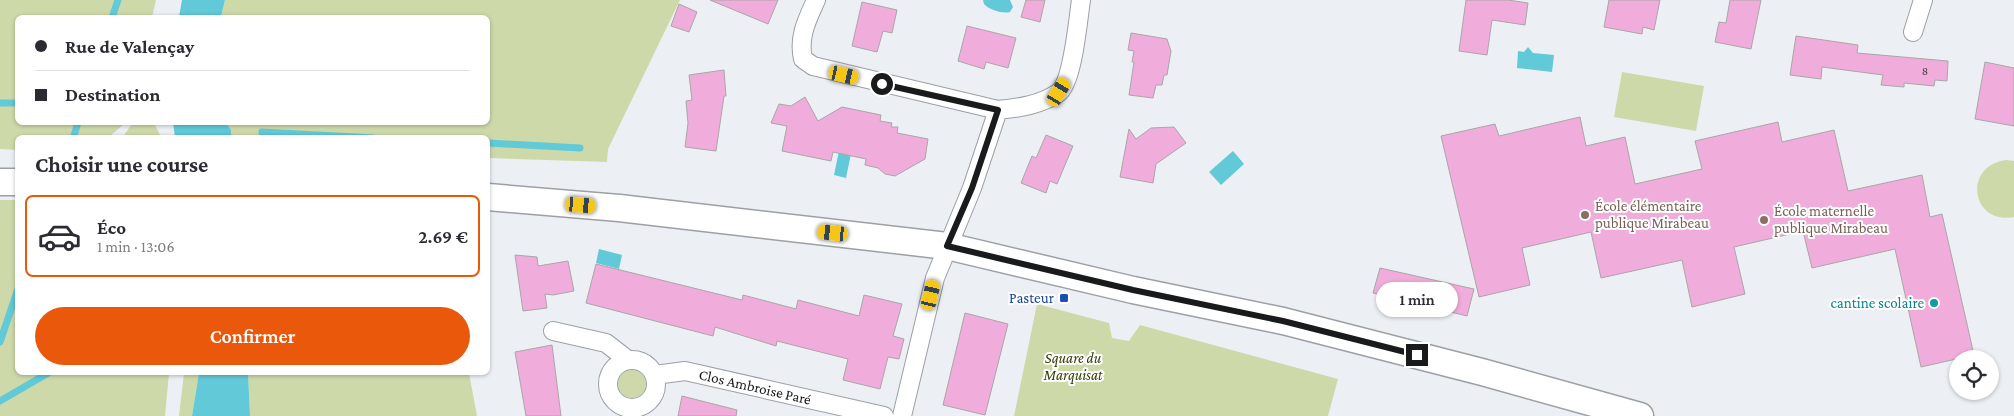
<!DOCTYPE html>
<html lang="fr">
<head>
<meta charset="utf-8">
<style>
	body { margin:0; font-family:"Crimson Pro",serif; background:#f7f7f7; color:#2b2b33; height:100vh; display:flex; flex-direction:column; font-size:19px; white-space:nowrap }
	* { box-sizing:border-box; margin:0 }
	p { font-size:16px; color:#7c7c81 }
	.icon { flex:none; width:28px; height:28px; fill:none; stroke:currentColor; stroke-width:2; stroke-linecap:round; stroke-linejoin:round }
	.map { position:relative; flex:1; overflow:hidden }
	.side { position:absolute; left:15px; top:135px; width:475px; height:240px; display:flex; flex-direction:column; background:#fff; border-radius:8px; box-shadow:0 1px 4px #0004 }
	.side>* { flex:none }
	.banner { position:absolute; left:15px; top:15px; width:475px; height:110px; border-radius:8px; box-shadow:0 1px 4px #0004; display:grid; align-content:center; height:110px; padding:0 20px; background:#fff }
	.tools { position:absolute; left:1949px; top:350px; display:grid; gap:10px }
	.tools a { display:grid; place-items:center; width:50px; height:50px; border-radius:50%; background:#fff; box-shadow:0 1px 4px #0004; font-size:25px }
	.end { position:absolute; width:22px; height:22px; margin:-11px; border:6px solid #181a1b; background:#fff; box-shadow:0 0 0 2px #fff }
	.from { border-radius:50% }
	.bubble { position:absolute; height:35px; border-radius:18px; background:#fff; box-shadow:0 1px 4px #0004; font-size:16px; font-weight:600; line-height:35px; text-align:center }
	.car { position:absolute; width:15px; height:30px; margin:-15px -8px; border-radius:6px; box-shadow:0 0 4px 1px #0007; background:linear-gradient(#f5c518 24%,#345 0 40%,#f5c518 0 76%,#345 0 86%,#f5c518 0) }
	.banner b { display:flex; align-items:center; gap:18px; height:48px; font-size:19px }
	.banner b+b { border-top:1px solid #e1e1e2 }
	.banner i { width:12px; height:12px; background:#2b2b33 }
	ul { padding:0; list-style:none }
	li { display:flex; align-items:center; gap:15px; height:82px; margin:0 10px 8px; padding:0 10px; border:2px solid transparent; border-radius:8px }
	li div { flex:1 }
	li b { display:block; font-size:19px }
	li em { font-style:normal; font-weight:600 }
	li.selected { border-color:#ea580c }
	li>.icon { width:45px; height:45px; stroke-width:1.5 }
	h2 { padding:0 20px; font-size:22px; line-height:60px }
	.primary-button { display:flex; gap:10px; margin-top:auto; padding:10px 20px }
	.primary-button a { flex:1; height:58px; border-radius:30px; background:#ea580c; color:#fff; font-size:20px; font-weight:600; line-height:58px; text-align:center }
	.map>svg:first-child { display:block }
</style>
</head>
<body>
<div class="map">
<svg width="2014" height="416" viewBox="0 0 2014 416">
	<rect width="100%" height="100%" fill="#ecf0f5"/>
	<path fill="#cdd9a9" d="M0,0H156L152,17L18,18V122L125,123L109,137L18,138L17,150L0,149Z
		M225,0H680L608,149L607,162L488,158V138L231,137V130L226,123L488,122V18H221Z
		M1622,72L1704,86L1696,131L1614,117Z
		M133,122L154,123L161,137H123Z
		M2007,160L2014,161V217C1971,225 1962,165 2007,160Z
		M0,200H17L18,372L169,373L165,416H0Z
		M1037,304L1109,323L1112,338L1129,341L1140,325L1338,379L1328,416H1014Z
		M618 384a14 14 0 1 1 28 0a14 14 0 1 1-28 0Z
		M184,373H199L192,416H179Z
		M248,373H469L477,416H250Z"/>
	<path fill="#61c9d7" d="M182,0H225L221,17H179Z
		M983,0H1010L1013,7L1010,12C1003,14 989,10 984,4Z
		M1528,47L1533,53L1554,55L1552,72L1517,68L1518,51L1524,52Z
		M173,123H226L231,130V137H175Z
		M840,146L852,149L846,178L834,175Z
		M1233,151L1244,164L1221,185L1209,172Z
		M599,249L622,255L619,269L596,263Z
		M199,373H248L250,416H192Z"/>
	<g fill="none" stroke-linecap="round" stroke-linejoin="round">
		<path stroke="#61c9d7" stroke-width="7" d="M112,18L118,0
			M0,103H18
			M262,132L373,138
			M74,136L78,122
			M488,143L580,148
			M0,342L18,289
			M0,401L50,372"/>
	</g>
	<path fill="#f0addb" stroke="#aaa5a8" d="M710,0H778L768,24Z
		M1026,0H1045L1040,22L1021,17Z
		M1466,0H1508L1528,3L1525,25L1492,20L1487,55L1459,51Z
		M1609,0H1660L1654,30L1643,27L1642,34L1604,27Z
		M1730,0H1761L1751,49L1715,42L1719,22L1726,23Z
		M862,2L897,10L892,33L883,31L877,52L852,46Z
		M679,4L697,12L689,32L671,26Z
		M967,26L1016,38L1008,68L986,62L984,69L958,61Z
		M1131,33L1167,39L1171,51L1167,75H1164L1162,85H1156L1153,98L1129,95L1134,62H1132L1134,51L1128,50Z
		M1796,36L1858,45L1857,53L1948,61L1947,81L1935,80L1934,86L1904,83V87L1881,85L1883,75L1822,67L1821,79L1790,75Z
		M1985,62L2014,68V126L1975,119Z
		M724,70L726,96H724L716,151L685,147L688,123L686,101L692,100L689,75Z
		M805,97L818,121L842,107L881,115L880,121L892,123L891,127H898L897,133L928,139L925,159L895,176L885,174L878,168L865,165L866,159L833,152L831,161L782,151L787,126L771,123L779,104L791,106Z
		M1580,117L1586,146L1625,137L1635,184L1702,169L1695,141L1778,122L1782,142L1834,130L1848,191L1922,175L1930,217L1942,214L1974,355L1921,367L1895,249L1812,268L1803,231L1734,247L1745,294L1692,307L1682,260L1601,278L1591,232L1522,248L1530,285L1479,297L1441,136L1495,124L1499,136Z
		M1174,127L1186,143L1156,164L1153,183L1120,177L1129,129L1136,139L1151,128Z
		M1046,135L1073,146L1057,184L1050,181L1046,193L1021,183L1032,156L1036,158Z
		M515,255L537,257L538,266L568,261L574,291L553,295L545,294L547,308L523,311Z
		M596,264L742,300L743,295L796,309L798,300L859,316L864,295L902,304L893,336L904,339L899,359L888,357L880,389L843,380L848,359L777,341L776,346L715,327L713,336L586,303Z
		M1380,268L1474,289L1467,316L1373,293Z
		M965,313L1008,324L985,415L943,405Z
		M552,345L561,416H526L515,352Z
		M682,396L737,410L736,416H678Z"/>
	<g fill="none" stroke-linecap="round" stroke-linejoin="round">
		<g stroke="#9c9fa4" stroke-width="20">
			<path id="street" d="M816,0C807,20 798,37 803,59L813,66L998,110C1019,108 1040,105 1058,93C1073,83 1078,19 1081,0
				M1913,32L1923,0
				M553,331L606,343L628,360
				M608 384a24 24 0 1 1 48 0a24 24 0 1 1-48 0Z
				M655,375L685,371L884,416
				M902,416L935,278L972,188L998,110"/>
		</g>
		<g stroke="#9c9fa4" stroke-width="29">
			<path id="secondary" d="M0,182H18
				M488,197L619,208L947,246L1133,290L1283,321L1482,372L1640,416"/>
		</g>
		<use href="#street" stroke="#fff" stroke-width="18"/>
		<use href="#secondary" stroke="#fff" stroke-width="26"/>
	</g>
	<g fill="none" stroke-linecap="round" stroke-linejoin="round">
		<path stroke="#181a1b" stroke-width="6" d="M882,84L998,110L972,188L947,246L1133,290L1283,321L1417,355"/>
	</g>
	<g fill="#8d6e63" stroke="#fff" stroke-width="2">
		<circle cx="1585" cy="215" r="5"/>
		<circle cx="1764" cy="220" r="5"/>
	</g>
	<rect fill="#1a4fb4" stroke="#fff" stroke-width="2" x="1059" y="293" width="10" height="10" rx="2.5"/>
	<circle fill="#0f9aa8" stroke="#fff" stroke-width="2" cx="1934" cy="303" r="5"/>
	<g text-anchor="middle" stroke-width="4" stroke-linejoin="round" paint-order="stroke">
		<g font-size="12" fill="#4e3f4b">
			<text x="1925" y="75">8</text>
		</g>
		<g font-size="15" fill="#785e54" stroke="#fff" text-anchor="start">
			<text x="1595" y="211">École élémentaire<tspan x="1595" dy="17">publique Mirabeau</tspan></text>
			<text x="1774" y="216">École maternelle<tspan x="1774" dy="17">publique Mirabeau</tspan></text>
		</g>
		<g font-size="15" fill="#164399" stroke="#fff" text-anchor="end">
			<text x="1054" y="303">Pasteur</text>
		</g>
		<g font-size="15" fill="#0d838f" stroke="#fff" text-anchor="end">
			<text x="1924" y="308">cantine scolaire</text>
		</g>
		<g font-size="15" font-style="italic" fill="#333d03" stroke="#fff">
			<text x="1073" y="363">Square du<tspan x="1073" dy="17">Marquisat</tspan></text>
		</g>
		<g font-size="15" fill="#181a1b" stroke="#fff">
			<text transform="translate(755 387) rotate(13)" y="5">Clos Ambroise Paré</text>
		</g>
	</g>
</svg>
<div class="tools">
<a><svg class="icon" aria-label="locate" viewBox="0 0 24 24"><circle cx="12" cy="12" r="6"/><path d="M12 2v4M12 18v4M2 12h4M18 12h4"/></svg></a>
</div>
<i class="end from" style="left:882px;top:84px"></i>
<i class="end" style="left:1417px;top:355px"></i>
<div class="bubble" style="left:1376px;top:282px;width:82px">1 min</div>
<i class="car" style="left:844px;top:75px;rotate:103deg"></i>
<i class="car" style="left:1059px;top:92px;rotate:31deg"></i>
<i class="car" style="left:581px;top:205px;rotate:95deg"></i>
<i class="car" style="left:833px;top:233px;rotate:276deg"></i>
<i class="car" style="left:931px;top:295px;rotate:13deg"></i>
<div class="banner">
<b><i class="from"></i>Rue de Valençay</b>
<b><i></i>Destination</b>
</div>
<section class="side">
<h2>Choisir une course</h2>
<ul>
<li class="selected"><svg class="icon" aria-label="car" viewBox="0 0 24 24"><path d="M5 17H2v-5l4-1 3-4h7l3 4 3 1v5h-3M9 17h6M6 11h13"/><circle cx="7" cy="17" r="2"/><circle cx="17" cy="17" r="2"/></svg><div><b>Éco</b><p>1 min · 13:06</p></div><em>2.69 €</em></li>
</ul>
<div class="primary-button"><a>Confirmer</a></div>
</section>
</div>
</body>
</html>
